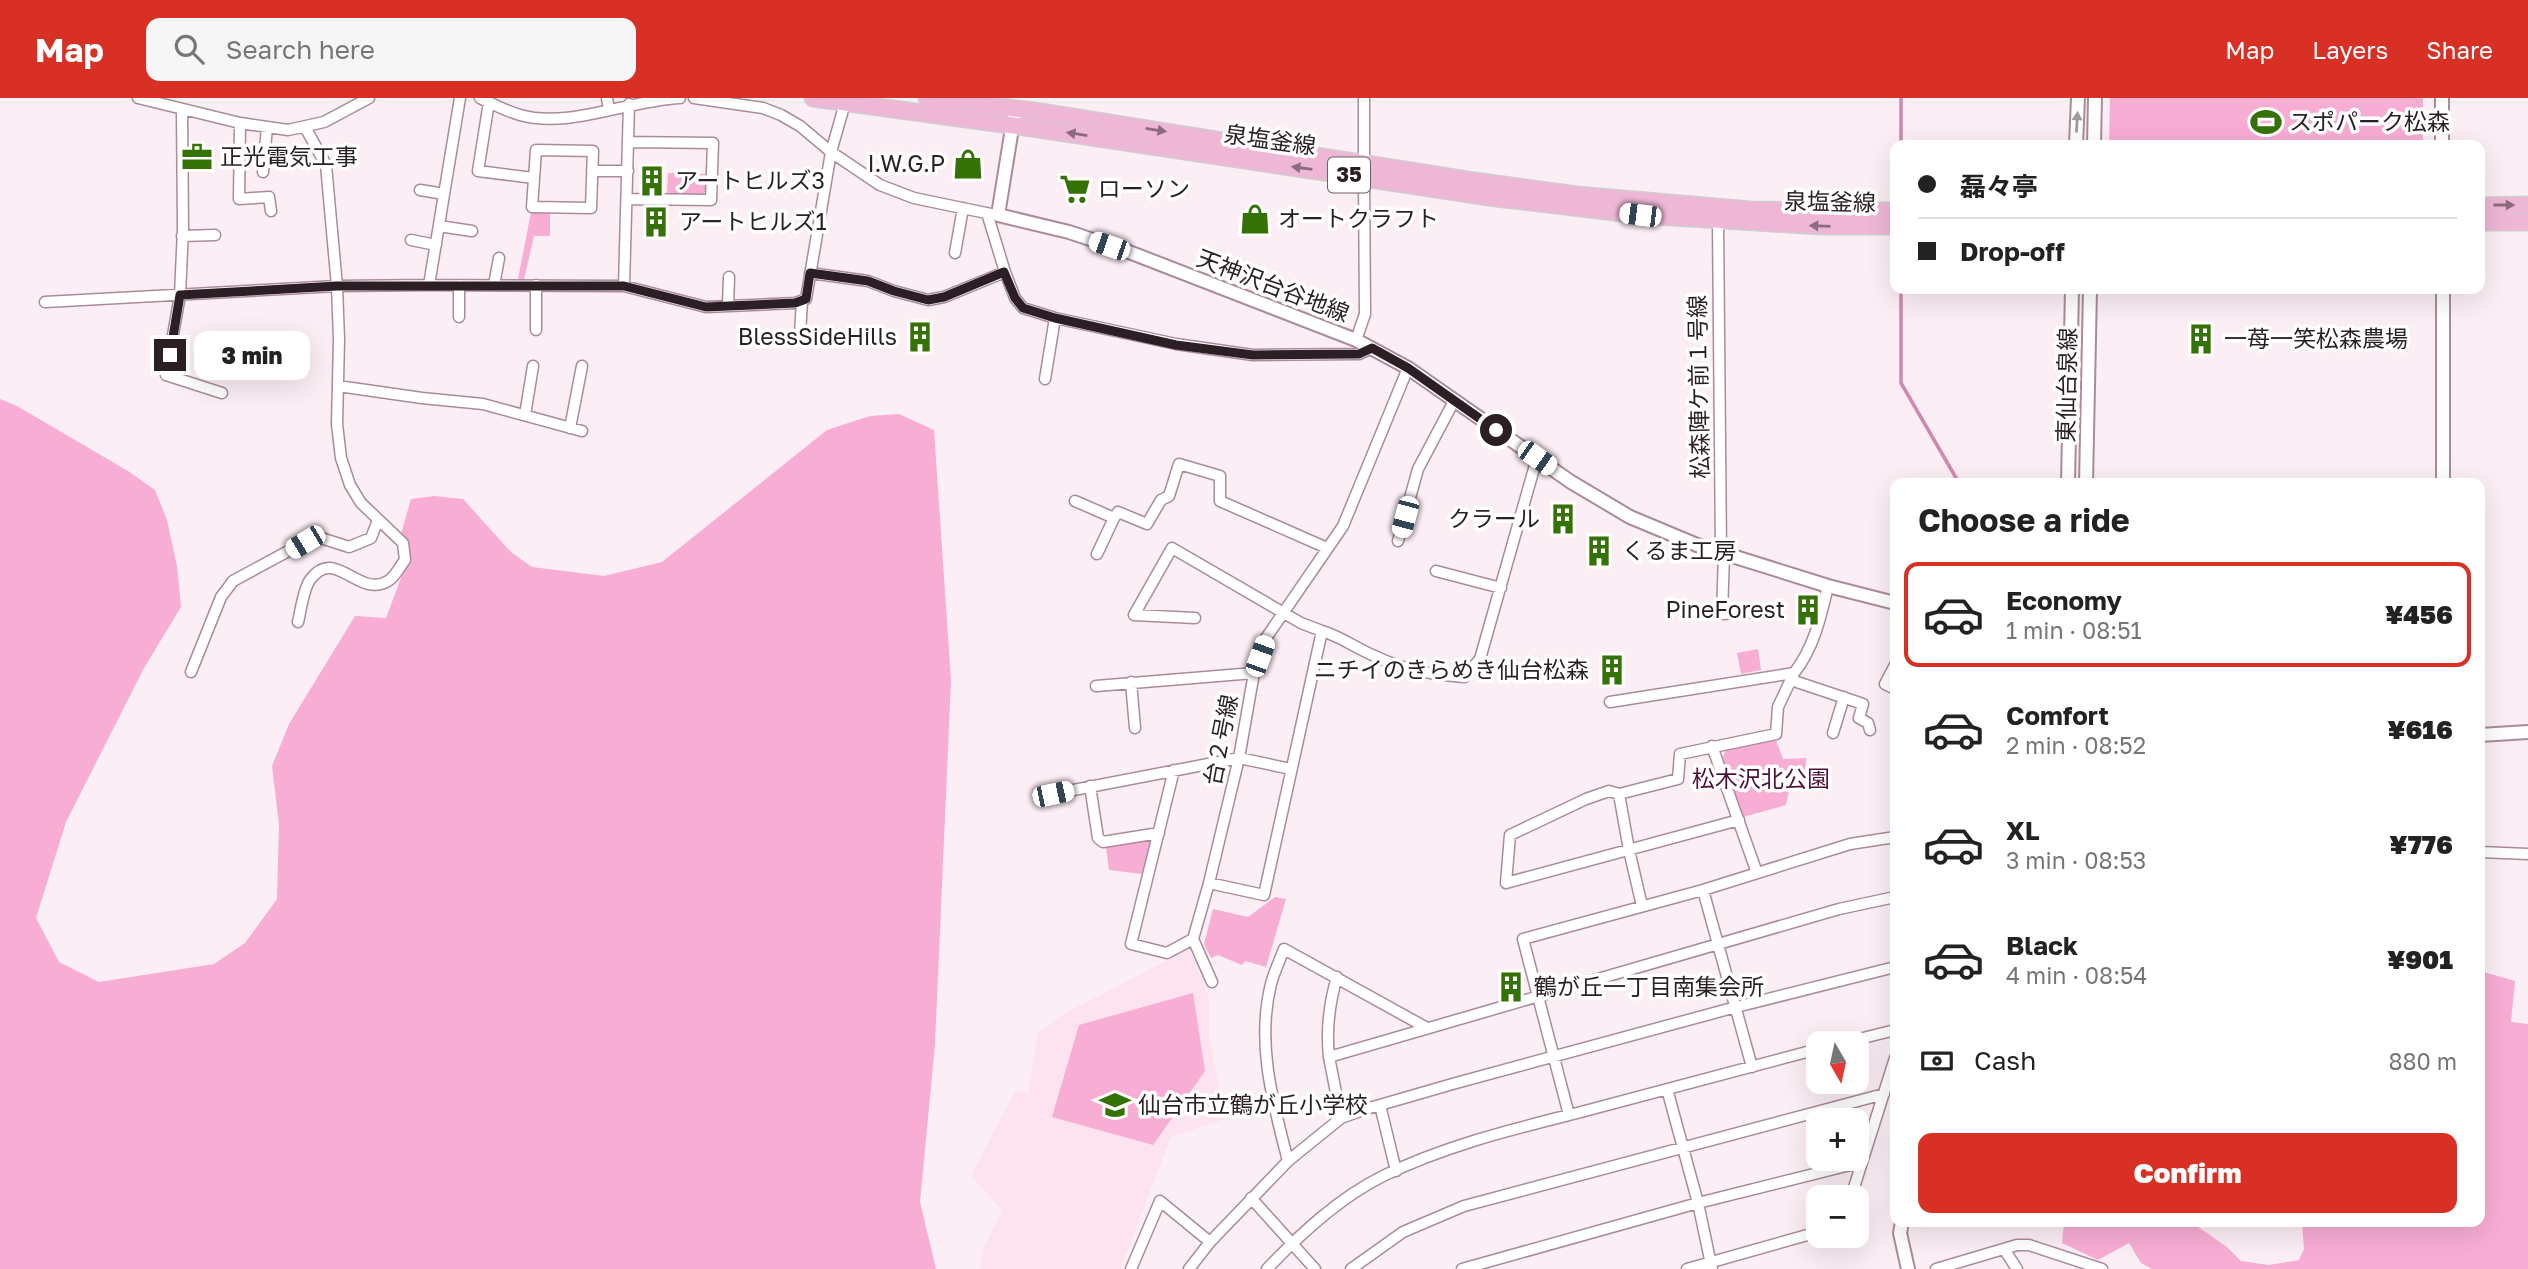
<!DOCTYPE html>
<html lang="en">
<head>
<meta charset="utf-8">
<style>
	body { margin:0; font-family:"Golos Text","Noto Sans JP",sans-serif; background:#f6f6f6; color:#222; height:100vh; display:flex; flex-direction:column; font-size:26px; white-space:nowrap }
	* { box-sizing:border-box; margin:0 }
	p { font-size:23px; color:#767676 }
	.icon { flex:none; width:38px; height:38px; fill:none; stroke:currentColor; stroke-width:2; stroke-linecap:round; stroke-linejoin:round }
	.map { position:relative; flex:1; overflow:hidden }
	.drawer { position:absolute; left:1890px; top:380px; width:595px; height:749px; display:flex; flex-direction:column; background:#fff; border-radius:14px; box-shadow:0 7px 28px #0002 }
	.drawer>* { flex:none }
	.hud { position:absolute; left:1890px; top:42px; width:595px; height:154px; border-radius:14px; box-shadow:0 7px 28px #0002; display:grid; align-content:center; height:154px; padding:0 28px; background:#fff }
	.needle { width:46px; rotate:171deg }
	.controls { position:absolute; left:1806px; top:933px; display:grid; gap:14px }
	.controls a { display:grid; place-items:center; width:63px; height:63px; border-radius:14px; background:#fff; box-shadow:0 7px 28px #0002; font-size:35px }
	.end { position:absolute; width:32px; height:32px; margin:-16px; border:9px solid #2b1f25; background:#fff; box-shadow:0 0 0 4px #fff }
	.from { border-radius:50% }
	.bubble { position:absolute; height:49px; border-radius:14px; background:#fff; box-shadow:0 7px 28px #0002; font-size:23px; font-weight:800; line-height:49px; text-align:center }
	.car { position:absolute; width:21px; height:42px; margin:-21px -10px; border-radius:9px; box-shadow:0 0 5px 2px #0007; background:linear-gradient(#fff 24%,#345 0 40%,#fff 0 76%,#345 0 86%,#fff 0) }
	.hud b { display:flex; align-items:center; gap:24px; height:66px; font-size:26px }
	.hud b+b { border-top:2px solid #e0e0e0 }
	.hud i { width:18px; height:18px; background:#222 }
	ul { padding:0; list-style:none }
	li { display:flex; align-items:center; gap:21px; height:105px; margin:0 14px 10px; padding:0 14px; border:4px solid transparent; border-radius:14px }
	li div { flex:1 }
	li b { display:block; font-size:26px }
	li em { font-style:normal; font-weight:800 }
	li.on { border-color:#d93025 }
	li>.icon { width:63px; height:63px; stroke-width:1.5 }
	h2 { padding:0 28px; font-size:32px; line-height:84px }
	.pay { display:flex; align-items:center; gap:18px; height:77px; padding:0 28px; font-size:26px }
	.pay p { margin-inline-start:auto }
	.cta { display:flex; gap:14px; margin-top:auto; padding:14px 28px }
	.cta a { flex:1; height:80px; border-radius:14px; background:#d93025; color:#fff; font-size:28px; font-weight:800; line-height:80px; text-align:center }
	header { display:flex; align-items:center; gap:42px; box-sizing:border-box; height:98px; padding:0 35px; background:#d93025; color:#fff }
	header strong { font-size:33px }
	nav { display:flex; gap:38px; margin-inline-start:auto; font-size:24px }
	.search { width:490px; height:63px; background:#f6f6f6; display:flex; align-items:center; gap:18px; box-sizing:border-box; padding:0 24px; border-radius:14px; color:#767676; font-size:26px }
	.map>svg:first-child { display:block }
</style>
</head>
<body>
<header>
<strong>Map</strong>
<div class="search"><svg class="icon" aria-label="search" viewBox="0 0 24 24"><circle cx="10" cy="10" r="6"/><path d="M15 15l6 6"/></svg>Search here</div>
<nav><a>Map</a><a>Layers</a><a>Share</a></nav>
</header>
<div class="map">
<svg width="2528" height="1171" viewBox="0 0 2528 1171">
	<rect width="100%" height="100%" fill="#fceef5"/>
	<path fill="#fde3f0" d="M1189,851L1209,899V938L1225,1021L1171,1039L1120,1171H980L984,1150L1002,1112L971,1078L1015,993L1029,994L1037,935L1069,913Z"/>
	<path fill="#f8add5" d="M2110,0H2423V47H2109Z
		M668,75L707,76V92L701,97L667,96Z
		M531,114L550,115V138H534L524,181H518Z
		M0,301L17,308L128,373L155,392L167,422L177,468L181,509L144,570L66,724L36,820L59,864L99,884L214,866L245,845L277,801L279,727L272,668L289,626L355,518L386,520L408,461L409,446L401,436L411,401L434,398L463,401L511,454L532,469L604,478L662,464L827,332L870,318L899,316L934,332L951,582L935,946L920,1104L936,1171H0Z
		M1758,551L1761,572L1741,576L1737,555Z
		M1776,642L1783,661L1806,660L1805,685L1790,687L1786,707L1743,719L1723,659L1726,651Z
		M1152,740L1143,776L1109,772L1106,749Z
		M1275,799L1286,801L1266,869L1245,863L1242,867L1218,857L1211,860L1204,846L1213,811L1248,819Z
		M2480,873L2515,883L2511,924L2528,926V1171H2152L2141,1165L2129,1145L2098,1162L2062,1145L2064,1124H2191L2227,1149L2241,1163L2269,1167L2299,1162L2304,1151L2302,1124H2480Z
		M1193,895L1205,973L1153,1047L1052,1019L1079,927Z"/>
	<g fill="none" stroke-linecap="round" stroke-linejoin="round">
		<path stroke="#d088af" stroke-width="3.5" d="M1901,0V47
			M1901,191V285L1959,385"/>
		<g stroke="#ab8b9b" stroke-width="13">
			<path id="minor" d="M138,0L240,25L288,32L324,24L369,0
				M480,0C493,6 506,13 520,17C569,31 629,2 680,0
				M607,0L609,12
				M694,0L763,10L781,17L800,28L831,54L880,87L914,100L991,116
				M1364,0V66
				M489,4L478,73L533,80
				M182,11L183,131L180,197L166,277L222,295
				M240,25L239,101L269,99L271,113
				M536,52L593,53L591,110L532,109Z
				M592,73H628
				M263,74L267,29
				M420,92L444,96
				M627,101L711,102L713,45L628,44
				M987,115L1005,174L1015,200L1023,210L1055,220L1176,246L1253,257L1359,256L1372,250
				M1718,123L1721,454
				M439,128L472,133
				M182,138L215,137
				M411,142L436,147
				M955,155L963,110
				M810,175L868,183L894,193L928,202L944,199L1005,174
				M429,187L460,0
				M459,187V219
				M494,187L499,160
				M624,188L629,6
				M45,204L337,188L429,187L624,188L706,209L795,205L806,201L831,54L845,5
				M728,208L729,179
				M536,232V187
				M800,236L802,203
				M1356,242L1365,216L1364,79
				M1045,281L1055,220
				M338,288L422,300L483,306L582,333
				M525,317L533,268
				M570,330L582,268
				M1075,403L1114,420L1118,414L1147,426L1161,402L1169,398L1179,366L1220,378V403L1327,450
				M1398,443L1418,371L1454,303
				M1097,456L1114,420
				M1724,456L1722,516L1767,513
				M1436,473L1501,490
				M1195,520L1134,517L1172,450L1301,525L1322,533L1264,797L1209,785
				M298,524C301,512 303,492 310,482C335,447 358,501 388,483C395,479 400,468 405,462L403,445L361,405L350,387L341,360L337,326L339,242L337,188L326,67L305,29
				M1322,533C1342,539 1357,551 1377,559C1404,572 1435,577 1464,579L1480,561L1537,360
				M1895,567L1885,586L1895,591
				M191,574L221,499L233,483L305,444L321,440L349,449L371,440L378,422
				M1791,582L1863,606L1859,620L1868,625L1870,632
				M1131,584L1135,630
				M1096,588L1254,575
				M1610,604L1794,575C1814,550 1821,518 1828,488
				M1833,635L1844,599
				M1712,648L1757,775
				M1174,672L1131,846L1167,855L1193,841
				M1090,688L1098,740L1103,744L1159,735
				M1053,696L1239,660L1291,671
				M1619,696L1629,752L1642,808
				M1739,722L1506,785L1510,737L1586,701L1609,693L1619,696L1678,681L1680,656L1776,636L1778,609L1794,575
				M2480,754L2528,756
				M1703,792L1752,969
				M1212,884L1193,841L1209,785L1239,660L1254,575L1266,540L1343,428L1408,270
				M1843,945L1895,932
				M1329,959C1326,931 1329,906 1337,879
				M1667,991L1698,1105L1712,1171
				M1380,1007L1396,1073
				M1569,1017L1523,841L1703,792L1850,746L1895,739
				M1341,1020L1329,959L1839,811L1895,799
				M1288,1063C1273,1005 1256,945 1271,886C1274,874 1280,862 1284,851L1427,930
				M1851,1099L1895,960
				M1251,1100L1315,1171
				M2004,1151L2017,1171
				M1131,1171L1160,1103L1210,1144
				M1189,1171L1210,1144L1288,1063L1341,1020L1366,1011L1456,985L1736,909L1895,869
				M1267,1171C1301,1135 1339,1100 1383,1078C1446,1047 1514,1031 1581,1014C1660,993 1739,972 1818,951
				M1351,1171L1403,1134L1464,1108L1884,996
				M1462,1171L1698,1105L1862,1064
				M1687,1171L1818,1134
				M1936,1171L2017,1147H2029L2102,1171"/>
		</g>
		<g stroke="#ab8b9b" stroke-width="16">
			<path id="tertiary" d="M2442,0V47
				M1014,18L998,117L1069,134L1129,154L1356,242L1408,270L1571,384L1630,419L1697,447L1828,488L1895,505
				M2076,47L2078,0
				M2094,47L2095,0
				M2443,191V385
				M2068,385L2072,191
				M2086,385L2090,191
				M2480,637L2528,634
				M1902,1124L1900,1135L1908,1171"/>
		</g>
		<g stroke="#d0cecf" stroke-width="19">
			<path id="primary" d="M813,0L1032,30L1496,100L1640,117L1822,128H1895
				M927,0L1034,13L1467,82L1577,97L1750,112L1895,113
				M2480,108L2528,107
				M2480,124H2528"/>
		</g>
		<use href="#minor" stroke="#fff" stroke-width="10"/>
		<use href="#tertiary" stroke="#fff" stroke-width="12"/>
		<use href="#primary" stroke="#eeb7d6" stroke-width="16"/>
	</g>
	<defs><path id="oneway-solid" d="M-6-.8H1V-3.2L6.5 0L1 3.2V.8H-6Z" transform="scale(1.75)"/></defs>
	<use fill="#a09a9d" href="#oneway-solid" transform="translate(2077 24) rotate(-87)"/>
	<g fill="#8c6b7e">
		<use href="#oneway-solid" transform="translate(1156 32) rotate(9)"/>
		<use href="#oneway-solid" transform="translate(1077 36) rotate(-171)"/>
		<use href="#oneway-solid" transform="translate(1302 70) rotate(-172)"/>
		<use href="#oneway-solid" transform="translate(2504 107)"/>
		<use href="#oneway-solid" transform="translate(1820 128) rotate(-178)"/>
	</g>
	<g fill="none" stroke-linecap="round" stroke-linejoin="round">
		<path stroke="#2b1f25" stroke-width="9" d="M170,257L180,197L337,188H624L706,209L795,205L806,201L810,175L868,183L894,193L928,202L944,199L1004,174L1015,200L1023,210L1055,220L1176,247L1253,257L1359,256L1372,250L1408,270L1496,332"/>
	</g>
	<defs>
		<g id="stadium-bare" transform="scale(2.415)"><path d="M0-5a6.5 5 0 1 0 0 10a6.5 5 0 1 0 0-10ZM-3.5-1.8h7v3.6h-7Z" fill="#357205" stroke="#fff" stroke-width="2.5" paint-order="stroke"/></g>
		<g id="office-bare" transform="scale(2.415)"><path d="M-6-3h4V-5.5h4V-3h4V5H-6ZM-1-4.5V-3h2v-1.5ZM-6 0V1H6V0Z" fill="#357205" stroke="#fff" stroke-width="2.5" paint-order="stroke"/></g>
		<g id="shop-bare" transform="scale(2.415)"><path d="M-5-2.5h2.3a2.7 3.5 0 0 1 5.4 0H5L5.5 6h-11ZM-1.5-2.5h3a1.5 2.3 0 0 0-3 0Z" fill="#357205" stroke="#fff" stroke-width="2.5" paint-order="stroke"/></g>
		<g id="building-bare" transform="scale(2.415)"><path d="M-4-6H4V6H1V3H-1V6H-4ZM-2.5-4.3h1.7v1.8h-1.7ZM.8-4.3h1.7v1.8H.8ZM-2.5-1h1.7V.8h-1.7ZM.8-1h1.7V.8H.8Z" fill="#357205" stroke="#fff" stroke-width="2.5" paint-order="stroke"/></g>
		<g id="supermarket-bare" transform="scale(2.415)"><path d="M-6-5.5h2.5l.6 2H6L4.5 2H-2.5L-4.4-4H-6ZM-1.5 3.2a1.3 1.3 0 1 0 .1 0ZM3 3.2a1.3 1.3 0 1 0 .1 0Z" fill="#357205" stroke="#fff" stroke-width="2.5" paint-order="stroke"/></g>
		<g id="school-bare" transform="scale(2.415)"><path d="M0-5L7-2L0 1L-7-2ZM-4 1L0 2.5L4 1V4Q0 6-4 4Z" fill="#357205" stroke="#fff" stroke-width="2.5" paint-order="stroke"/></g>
	</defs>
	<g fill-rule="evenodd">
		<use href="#stadium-bare" x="2266" y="24"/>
		<use href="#office-bare" x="197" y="59"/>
		<use href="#shop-bare" x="968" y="66"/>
		<use href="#building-bare" x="652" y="83"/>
		<use href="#supermarket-bare" x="1075" y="91"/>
		<use href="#shop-bare" x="1255" y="121"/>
		<use href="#building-bare" x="656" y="124"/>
		<use href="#building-bare" x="920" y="239"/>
		<use href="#building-bare" x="2201" y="241"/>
		<use href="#building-bare" x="1563" y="421"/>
		<use href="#building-bare" x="1599" y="453"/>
		<use href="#building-bare" x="1808" y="512"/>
		<use href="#building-bare" x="1612" y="572"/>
		<use href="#building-bare" x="1511" y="889"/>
		<use href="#school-bare" x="1115" y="1007"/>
	</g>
	<g text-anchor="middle" stroke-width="7" stroke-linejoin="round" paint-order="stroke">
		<rect fill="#fff" stroke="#6b6266" stroke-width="2" x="1328" y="59.5" width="42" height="35" rx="5"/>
		<g font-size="21" font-weight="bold" fill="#2b1f25">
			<text x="1349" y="84">35</text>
		</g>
		<g font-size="23" fill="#2b1f25" stroke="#fff" text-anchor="start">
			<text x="2289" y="32">スポパーク松森</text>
			<text x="220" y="67">正光電気工事</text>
			<text x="945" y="74" text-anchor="end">I.W.G.P</text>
			<text x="675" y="91">アートヒルズ3</text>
			<text x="1098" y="99">ローソン</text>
			<text x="1278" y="129">オートクラフト</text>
			<text x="679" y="132">アートヒルズ1</text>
			<text x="897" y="247" text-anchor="end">BlessSideHills</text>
			<text x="2224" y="249">一苺一笑松森農場</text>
			<text x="1540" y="429" text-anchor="end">クラール</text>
			<text x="1622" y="461">くるま工房</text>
			<text x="1785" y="520" text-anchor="end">PineForest</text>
			<text x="1589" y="580" text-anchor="end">ニチイのきらめき仙台松森</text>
			<text x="1534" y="897">鶴が丘一丁目南集会所</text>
			<text x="1138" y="1015">仙台市立鶴が丘小学校</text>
		</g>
		<g font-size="23" fill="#2b1f25" stroke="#fff">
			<text transform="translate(1270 42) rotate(8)" y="8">泉塩釜線</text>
			<text transform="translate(1830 104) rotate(1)" y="8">泉塩釜線</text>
			<text transform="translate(1273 188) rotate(21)" y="8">天神沢台谷地線</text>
			<text transform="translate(2067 287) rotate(-89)" y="8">東仙台泉線</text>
			<text transform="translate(1699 289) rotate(-91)" y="8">松森陣ケ前１号線</text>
			<text transform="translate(1221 642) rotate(-79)" y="8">台２号線</text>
		</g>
		<g font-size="23" fill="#4f0f38" stroke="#fff">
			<text x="1761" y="689">松木沢北公園</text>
		</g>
	</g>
</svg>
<div class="controls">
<a><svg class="needle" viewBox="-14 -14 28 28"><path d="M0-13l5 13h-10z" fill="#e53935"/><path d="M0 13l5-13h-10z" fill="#767676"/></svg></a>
<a>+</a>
<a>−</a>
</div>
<i class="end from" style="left:1496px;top:332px"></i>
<i class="end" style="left:170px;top:257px"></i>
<div class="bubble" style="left:194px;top:233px;width:116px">3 min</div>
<i class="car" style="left:1640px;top:117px;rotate:277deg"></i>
<i class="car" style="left:1109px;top:148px;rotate:289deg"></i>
<i class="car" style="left:1537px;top:360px;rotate:125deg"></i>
<i class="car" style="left:1405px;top:419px;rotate:195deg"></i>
<i class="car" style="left:305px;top:444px;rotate:239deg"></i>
<i class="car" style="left:1260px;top:558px;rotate:20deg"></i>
<i class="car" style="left:1053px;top:696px;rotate:78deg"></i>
<div class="hud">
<b><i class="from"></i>磊々亭</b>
<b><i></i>Drop-off</b>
</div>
<section class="drawer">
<h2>Choose a ride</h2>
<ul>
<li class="on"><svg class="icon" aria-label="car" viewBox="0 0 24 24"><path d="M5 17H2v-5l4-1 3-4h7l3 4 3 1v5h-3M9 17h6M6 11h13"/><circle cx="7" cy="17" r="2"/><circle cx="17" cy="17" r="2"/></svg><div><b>Economy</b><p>1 min · 08:51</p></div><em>¥456</em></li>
<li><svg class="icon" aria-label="car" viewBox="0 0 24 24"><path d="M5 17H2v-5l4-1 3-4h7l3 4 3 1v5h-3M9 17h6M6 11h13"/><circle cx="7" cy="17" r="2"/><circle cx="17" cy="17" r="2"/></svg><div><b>Comfort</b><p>2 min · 08:52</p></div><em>¥616</em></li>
<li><svg class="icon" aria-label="car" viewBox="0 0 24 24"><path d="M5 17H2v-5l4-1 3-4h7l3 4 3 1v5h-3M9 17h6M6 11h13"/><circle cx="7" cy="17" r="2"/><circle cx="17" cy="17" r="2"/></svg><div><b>XL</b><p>3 min · 08:53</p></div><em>¥776</em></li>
<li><svg class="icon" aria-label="car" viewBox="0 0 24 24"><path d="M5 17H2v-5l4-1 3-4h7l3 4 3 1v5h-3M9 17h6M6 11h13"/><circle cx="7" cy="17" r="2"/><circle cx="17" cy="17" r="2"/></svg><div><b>Black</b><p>4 min · 08:54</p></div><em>¥901</em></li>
</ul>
<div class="pay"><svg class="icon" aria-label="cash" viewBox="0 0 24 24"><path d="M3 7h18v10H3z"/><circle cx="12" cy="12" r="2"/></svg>Cash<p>880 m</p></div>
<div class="cta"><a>Confirm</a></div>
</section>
</div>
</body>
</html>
